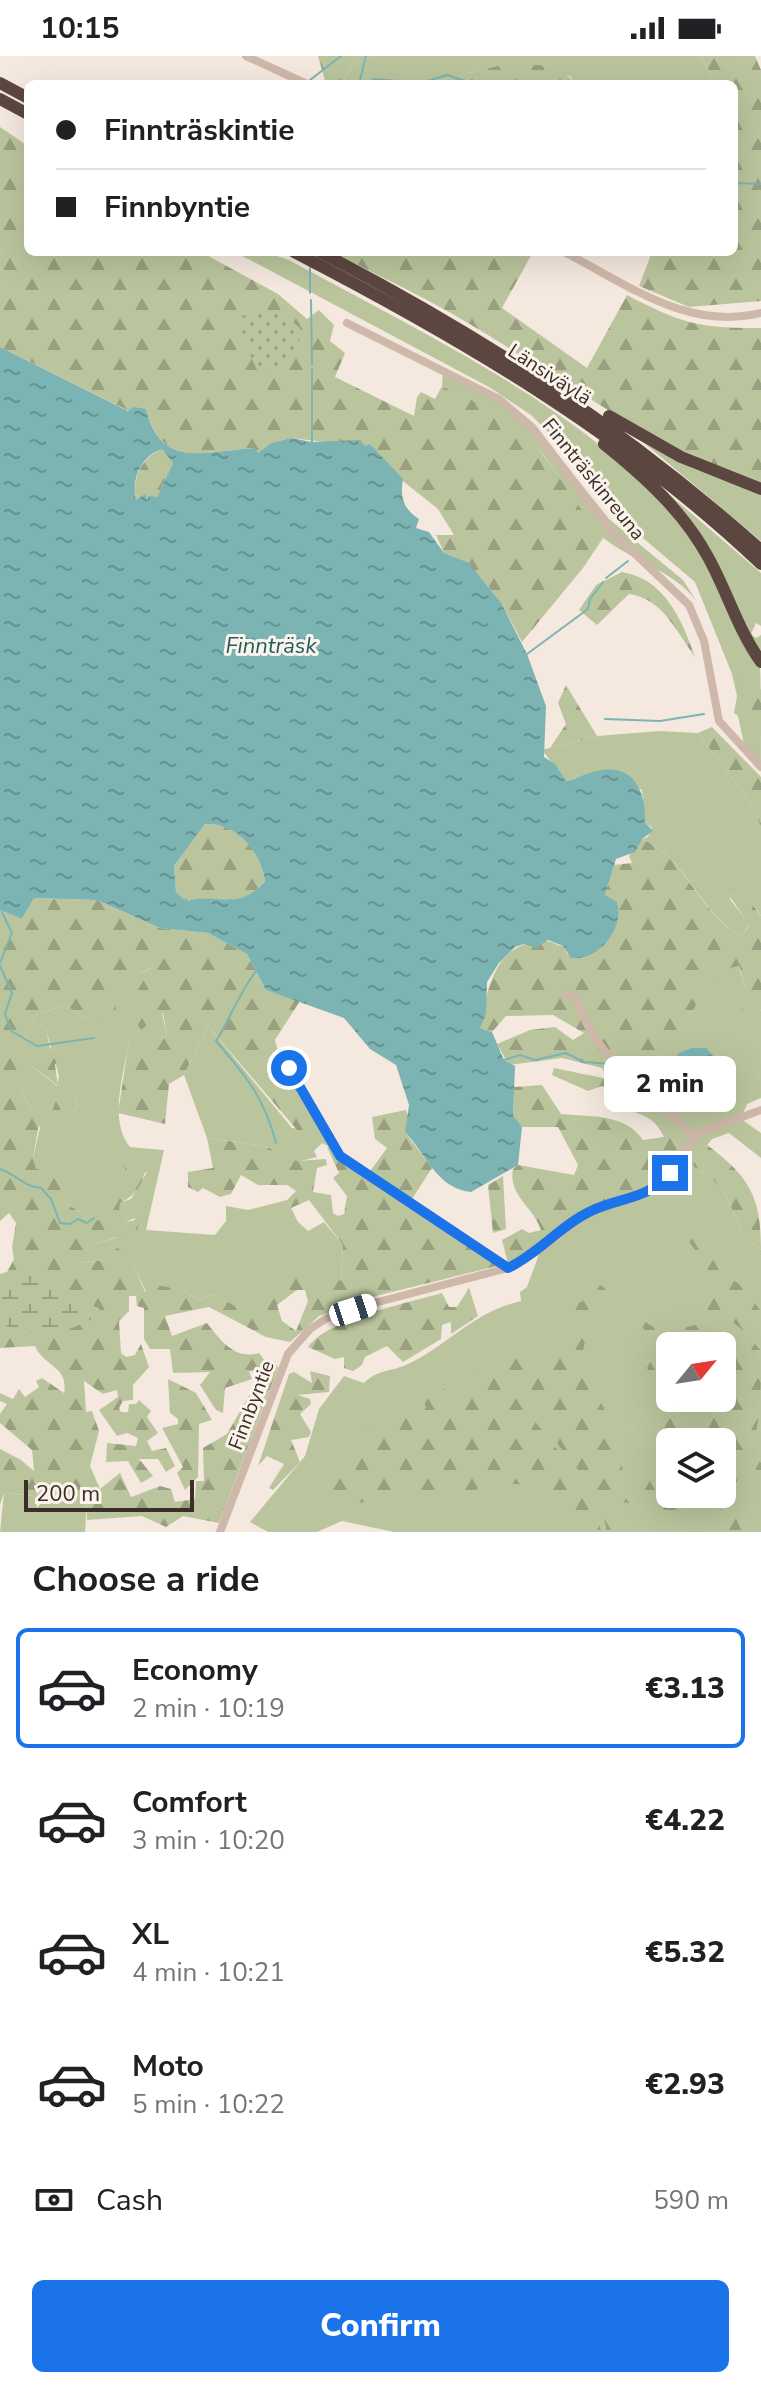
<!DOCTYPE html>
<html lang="en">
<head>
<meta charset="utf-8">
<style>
	body { margin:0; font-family:"Nunito Sans",sans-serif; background:#f6f6f6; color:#202124; height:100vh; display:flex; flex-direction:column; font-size:30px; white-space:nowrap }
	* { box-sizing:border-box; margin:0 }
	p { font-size:26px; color:#757577 }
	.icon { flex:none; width:44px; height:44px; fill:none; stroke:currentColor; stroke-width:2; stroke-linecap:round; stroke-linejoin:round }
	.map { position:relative; height:1476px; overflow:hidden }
	.sheet { display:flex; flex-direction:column; background:#fff; flex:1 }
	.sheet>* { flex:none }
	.banner { position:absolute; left:24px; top:24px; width:714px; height:176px; border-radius:12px; box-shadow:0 8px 32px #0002; display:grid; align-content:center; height:176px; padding:0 32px; background:#fff }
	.needle { width:52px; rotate:60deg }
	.fabs { position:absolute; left:656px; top:1276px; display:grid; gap:16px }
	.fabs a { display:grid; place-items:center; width:80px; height:80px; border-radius:12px; background:#fff; box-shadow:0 8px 32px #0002; font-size:40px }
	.scale { position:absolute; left:24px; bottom:20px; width:170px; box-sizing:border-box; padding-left:8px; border:4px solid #3b2e29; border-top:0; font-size:22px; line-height:28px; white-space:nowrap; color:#3b2e29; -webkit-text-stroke:6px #fbf3ec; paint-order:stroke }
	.end { position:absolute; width:36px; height:36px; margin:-18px; border:10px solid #1a73e8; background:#fff; box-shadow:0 0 0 4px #fff }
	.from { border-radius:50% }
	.bubble { position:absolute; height:56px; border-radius:12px; background:#fff; box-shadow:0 8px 32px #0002; font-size:26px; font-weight:800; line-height:56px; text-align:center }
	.car { position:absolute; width:24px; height:48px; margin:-24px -12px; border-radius:10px; box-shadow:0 0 6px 2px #0007; background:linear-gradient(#fff 24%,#345 0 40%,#fff 0 76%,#345 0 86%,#fff 0) }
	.banner b { display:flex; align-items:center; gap:28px; height:76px; font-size:30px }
	.banner b+b { border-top:2px solid #e0e0e0 }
	.banner i { width:20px; height:20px; background:#202124 }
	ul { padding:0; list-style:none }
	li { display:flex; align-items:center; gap:24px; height:120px; margin:0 16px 12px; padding:0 16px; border:4px solid transparent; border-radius:12px }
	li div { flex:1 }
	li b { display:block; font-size:30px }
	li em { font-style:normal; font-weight:800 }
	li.selected { border-color:#1a73e8 }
	li>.icon { width:72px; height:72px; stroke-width:1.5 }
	h2 { padding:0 32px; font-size:36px; line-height:96px }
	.pay { display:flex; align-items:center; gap:20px; height:88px; padding:0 32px; font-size:30px }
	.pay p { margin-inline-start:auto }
	.primary-button { display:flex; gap:16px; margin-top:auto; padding:16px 32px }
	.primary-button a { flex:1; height:92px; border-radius:12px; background:#1a73e8; color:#fff; font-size:32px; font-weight:800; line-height:92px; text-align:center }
	.status { display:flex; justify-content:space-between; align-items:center; height:56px; padding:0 40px; background:#fff; direction:ltr }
	.status svg { height:22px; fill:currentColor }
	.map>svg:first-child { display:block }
</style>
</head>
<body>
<div class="status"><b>10:15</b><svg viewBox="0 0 49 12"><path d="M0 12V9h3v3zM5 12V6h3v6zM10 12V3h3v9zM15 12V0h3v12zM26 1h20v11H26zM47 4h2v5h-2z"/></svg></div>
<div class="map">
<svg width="761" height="1476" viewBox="0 0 761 1476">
	<defs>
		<pattern id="forest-firs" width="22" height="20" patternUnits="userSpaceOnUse" patternTransform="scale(2)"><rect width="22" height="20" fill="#bac59d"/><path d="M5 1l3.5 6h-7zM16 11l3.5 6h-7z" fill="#98a080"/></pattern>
		<pattern id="wetland-marsh" width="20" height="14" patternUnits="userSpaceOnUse" patternTransform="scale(2)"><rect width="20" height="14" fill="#bac59d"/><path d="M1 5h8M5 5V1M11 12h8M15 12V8" fill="none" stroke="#98a080"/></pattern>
		<pattern id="park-dots" width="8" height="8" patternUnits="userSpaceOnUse" patternTransform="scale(2)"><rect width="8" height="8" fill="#bac59d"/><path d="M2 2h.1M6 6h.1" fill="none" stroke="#98a080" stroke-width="1.8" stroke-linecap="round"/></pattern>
		<pattern id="water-ripples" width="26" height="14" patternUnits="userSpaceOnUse" patternTransform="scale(2)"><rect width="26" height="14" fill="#7bb4b3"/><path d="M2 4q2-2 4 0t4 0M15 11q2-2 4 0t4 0" fill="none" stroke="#669392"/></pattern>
	</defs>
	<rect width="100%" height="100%" fill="#f5e9df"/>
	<path fill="#bac59d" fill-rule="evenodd" d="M370,0H702L714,28H575L570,20L497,10L426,28H342L353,8Z
		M235,196H265L289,204C411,271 575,348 668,453C702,491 721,540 743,585C748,594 756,602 760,611C761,624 761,689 761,707L744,688L738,660L734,657L737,640L732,618L695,526L611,455L556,384L531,359L489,331Z
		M443,314L475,330L538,374L609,463L683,524L697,546C676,516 635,506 606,484C577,461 564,423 540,395C522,374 467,347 442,330Z
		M643,386L692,412L761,438V485Z
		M657,428L761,517V570L756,567L751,578L756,582L761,579V602L723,524Z
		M660,675L698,677L750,746L761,769V860L755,850L729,842L749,868L742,881C700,858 686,801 642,783L648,781L652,772L645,766L642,734L606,714L566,725L542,694L597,680Z
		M738,909L746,933L748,971L761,954V1042L747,1048L741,1063L761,1077V1102L729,1077L712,1083L693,1107L694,1111C742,1136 725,1170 761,1194V1476H394L342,1465L317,1476H268L250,1466L305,1400L319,1353L344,1320L364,1327C378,1313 391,1316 408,1308C450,1288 473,1256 521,1245L520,1236L527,1231L541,1193L687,1088L637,1030C654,1008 672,986 688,963C702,941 708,915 738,909ZM670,1290H722V1342H670ZM670,1386H722V1438H670Z
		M152,912L167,980L129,985C124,1018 108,1064 130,1091L164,1094L146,1174L215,1179L226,1165V1150L248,1154L287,1144L298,1166L308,1175L324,1166L343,1189L341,1225L287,1226L249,1258L213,1238L198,1244L184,1234L146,1236L134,1210L104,1204L76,1207L92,1189L118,1181L133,1190L135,1162L121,1168L117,1161L120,1147L131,1143L147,1116L127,1122L100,1165L87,1167L85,1160L63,1145L51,1119L36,1114L33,1102L40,1072L38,1068H63L78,1050L71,1035L61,1033L53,1056L32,1055L20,1031L12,1005L36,959L65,949L88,964L116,939L128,922ZM41,969L46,973L59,1020L57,1030L28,1007L42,994Z
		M208,970L292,1072L322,1076L330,1091L322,1087L314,1095L317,1101L296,1106L265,1090L207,1082L184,1019Z
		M4,1437L87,1445L85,1476H0Z"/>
	<path fill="url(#forest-firs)" fill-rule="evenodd" d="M318,0H370L353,8L342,28H326Z
		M702,0H755L761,14V245L689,251L639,230L652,196H734V28H714Z
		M518,8C539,9 562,8 575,28H426L497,10Z
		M0,71L28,90V196H201L278,238L307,263L319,254L334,269L330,285L345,297L335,321L414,360L417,341L421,336L435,343L442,330C466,343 499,354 519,373C553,404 573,447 603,482L583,512L522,586C504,552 482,510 444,497L436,479H454L438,453L404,426L370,388L365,391L291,382L271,387L258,397L254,392C204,395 162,414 146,353L129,355L0,291Z
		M332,196H533L502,252L587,312L627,239C683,268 698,272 761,272V429C658,393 571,329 478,273C431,244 381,221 332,196Z
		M162,393L173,407L157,441L136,444C132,422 141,402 162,393Z
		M622,516C665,523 682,564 695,601C676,575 663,543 629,538L597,569L579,554L596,529Z
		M746,616L761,634V681L750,646L737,623L740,621L747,627L742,617Z
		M566,629L597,680L550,692L566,668L558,647Z
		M712,671L761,721V770L750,746L698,677Z
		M205,768C238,766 261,796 265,825C234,859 223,836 186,845L176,836L174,810Z
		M642,783C686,801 699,858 742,881L749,869L725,833C743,833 752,846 761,860V954L748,972L739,966L746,933L739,910C709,914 702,942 688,963C673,986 654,1007 638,1029L693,1080L658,1130L598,1152L541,1193L508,1208L502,1184L522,1173L529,1177L541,1174C533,1150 508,1140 513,1113L518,1109L574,1119L578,1109L558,1071H522L513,1059L514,1031L542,1029L561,1058C590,1061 625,1057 643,1084L664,1081C653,1056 636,1060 616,1047L612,1035L602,1030L588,1035L552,1019L554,1012L608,1023L602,1012L562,1002L509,1009L497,988L530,974L555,971L573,984L584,977L553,959L506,960L492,976L480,972C488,932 494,885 546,885C552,885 557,890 563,890L568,899L617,864L618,848L605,839L614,809L632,807L629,800Z
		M34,842L97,844L160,872L208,877L247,898L266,934L300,945L275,984L282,1010L322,1076L309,1088L208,970L184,1019L169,1028L165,1068L118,1057L129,984L167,980L163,957L141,974L127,952L151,912C125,923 116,932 115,961L88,964L65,949L36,959L13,1004L26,1015L20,1031L32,1055H52L61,1032L71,1035L78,1050L63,1068L67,1073L39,1068L33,1102L36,1113L48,1111L51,1119H61L67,1136L63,1145L85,1160L87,1167L100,1164L127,1122L122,1099L146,1103C147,1121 137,1140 120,1147L118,1161L121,1167L140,1163L133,1190L117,1181L92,1189L77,1207L104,1204L117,1192L137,1203L134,1210L145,1236L156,1229L184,1234L198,1244L213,1238L248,1257L287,1226L296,1212L341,1225L343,1189L309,1144L291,1152L287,1144L296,1135L287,1129H258L241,1119L231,1138L220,1141L203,1132L198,1136L188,1131V1116L213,1112L207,1082L265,1090L296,1105L326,1103L327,1109L317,1112L313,1136L331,1139L333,1157L338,1160L344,1158L347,1140L333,1122L339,1117L327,1091H330L366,1123L497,1210L376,1240L319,1260L290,1286L266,1281L209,1251L165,1260L172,1280L207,1267C221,1285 235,1304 259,1297L267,1308L275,1305L278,1312L219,1467L183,1460L166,1471L142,1460L87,1464V1445L4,1437L0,1449V1393L21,1404L34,1415L32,1394L0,1367V1358L7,1348L0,1345V1337L13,1343L19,1333L25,1341L39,1331L36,1325L42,1322L64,1337C69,1310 44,1311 35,1290L0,1292V1218L7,1216L14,1203L12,1191L16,1167L9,1157L0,1165V854L22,863ZM297,1234H305L308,1245L296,1275L282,1265L277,1249ZM129,1240H136L137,1250L144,1252V1283L150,1293H170L173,1317L210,1316L200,1329L216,1354L223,1357L225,1332L252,1323L249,1315L262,1317L227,1378L203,1392L204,1425H196L195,1443L175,1446L171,1433L160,1430L131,1441L120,1417L100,1433L90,1410L99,1375L92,1355L86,1356L84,1325L103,1338L117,1334L118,1341L99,1354L117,1380L127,1377L138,1382L136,1390L107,1387L106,1406L128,1405L141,1427L153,1420L139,1403H158L166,1416L175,1410L166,1392L152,1395L147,1385L158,1377L147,1361L151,1355L139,1344L136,1348H129L128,1356H121L119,1352L123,1345L133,1344V1329L149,1311L141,1288L135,1299L126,1301L121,1297L119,1265L129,1255Z
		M40,969L46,972L50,992L60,999L55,1009L58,1030L28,1007L42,994Z
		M406,1054L409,1063L405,1076L432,1112L410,1146L368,1118L387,1092L375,1083L372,1061Z
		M707,1089C750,1121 761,1141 761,1194C725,1170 742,1136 694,1111L693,1107Z
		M503,1120L506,1173L493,1177L488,1129Z
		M676,1159L710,1197L719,1215L739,1228L761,1255V1275H743C732,1261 705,1256 687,1247L705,1242L710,1236L704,1206L672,1163Z
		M595,1226L605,1232V1242L618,1260L602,1259L596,1262L588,1274L582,1298L594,1334L611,1365L631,1448L599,1440L559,1390L532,1346L502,1314L496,1301L502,1294L517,1287L531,1302L538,1299L559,1303L571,1280L558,1251L564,1246H583L582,1233Z
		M469,1232L478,1260L451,1278V1266L442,1269L441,1283L403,1306L387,1290L365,1301L362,1309L353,1315L344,1312V1301L335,1303L308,1291C327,1263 408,1247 442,1237L449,1251H457Z
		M640,1263L669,1280L675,1276L672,1265L687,1271L695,1269L710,1280L753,1286L761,1295C761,1348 761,1396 730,1435C719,1445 709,1455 694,1459C679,1462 658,1461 647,1449L645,1433C655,1418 654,1409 657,1392C662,1356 667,1346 647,1312L659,1289L641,1270ZM670,1290H722V1342H670ZM670,1386H722V1438H670Z
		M492,1310L593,1440L601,1476H576L550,1434L538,1430L494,1426L466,1438L433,1435L378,1446L335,1447L327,1437L331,1425L340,1420L346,1396L366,1383L370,1362L383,1358L423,1357L426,1351L423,1343L432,1339L440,1330L458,1343L462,1340L453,1323L460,1317L468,1322L476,1319L480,1311Z
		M310,1315L330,1320L329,1336L298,1339L310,1343L311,1348L300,1358L311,1376L309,1381L291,1384L300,1406L273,1434L269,1432L284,1408L267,1400L258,1410L289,1318L294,1316L312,1327Z
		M168,1323L196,1337L212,1364L199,1368L198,1421L185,1434L177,1417L183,1411L162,1372L178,1368V1363L170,1357Z
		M761,1403V1443L754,1441L733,1456L742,1476L716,1473L707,1463L745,1433Z
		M602,1452L635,1456V1476H607Z"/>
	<path fill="url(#wetland-marsh)" d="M7,1216L50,1218L69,1243L99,1252L100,1257C74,1278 28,1285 0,1266V1218Z"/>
	<path fill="url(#park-dots)" d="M267,255L284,259L300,272L299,298L283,311L258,316L243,284L241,260Z"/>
	<path fill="url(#water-ripples)" fill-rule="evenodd" d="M0,291L128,355L134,351L146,353C161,414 204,395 255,392L258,397L271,387L291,382L312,386L360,384L365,390L370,388L403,423C400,440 403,453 419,463L416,472L429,476L444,497L469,507L501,547L527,598L546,650L544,701L555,708L566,725C577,723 586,717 597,715C633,707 646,734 645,766L653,775L642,783L635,796L616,803L605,839L617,846C625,872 598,906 571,902L563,890L548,884L536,892L524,888L515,891L499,907L487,926L486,958L480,972L492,976L504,1004L515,1010L513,1059L522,1071L518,1109L471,1136C436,1132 427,1099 405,1076L409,1049L396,1009L370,993L344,962L266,934L247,898L208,877L160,872L97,844L34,842L22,863L0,854ZM162,393L173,407L157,441L149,440L147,444L145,438L136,444C131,423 141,400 162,393ZM205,768C237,766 261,796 265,825C237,857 221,836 186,845L176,836L174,810Z
		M692,992H706L718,1005L697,1006L684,1021L674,1024L670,1021V1008L679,997Z"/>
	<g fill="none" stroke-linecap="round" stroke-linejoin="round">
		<path stroke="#7bb4b3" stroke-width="2" d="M310,24L341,0
			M359,28L366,0
			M366,28L374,23L421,27L447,19L474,28
			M500,28H502
			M734,127L761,128
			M310,211V237
			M311,244L312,309
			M312,313V386
			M606,522L628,505
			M527,598L588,553L590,543L603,526
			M605,663L660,665L704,658
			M0,907L12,877L2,856
			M0,910L12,937L5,958L11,975L37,990L94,982
			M256,915C239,937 231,961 216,985C246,1020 264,1041 276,1087
			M504,1004L520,999L535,1004L566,997L584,1006L612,1008L615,1013
			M622,1006L632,1011L651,1007L659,1011
			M0,1113C15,1118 25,1131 41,1132L51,1143L60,1167L70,1168L78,1163L87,1167L94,1162"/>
		<path stroke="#ceb8a9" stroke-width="8" d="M246,0L307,28
			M564,196C627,228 687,275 761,257
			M347,267L499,343L532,371L613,477L689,549L704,585L719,665L761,711
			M566,938L577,942C592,1003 654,1037 693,1080
			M289,1012L340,1100L508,1212
			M220,1476L288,1298L310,1273L327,1262L378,1246L508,1212L541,1193L590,1155L637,1141L658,1130L697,1078L761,1054"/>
		<path stroke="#5c4740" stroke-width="12" d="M0,27L28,42
			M0,43L28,58
			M294,196C462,283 623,377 761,508
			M320,196C484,281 622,371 761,494
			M609,360L681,401L761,433
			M604,388C644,420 683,455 708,501C727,535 738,574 761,606"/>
	</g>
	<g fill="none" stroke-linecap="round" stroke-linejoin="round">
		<path stroke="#1a73e8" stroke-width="10" d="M289,1012L340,1100L508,1212C539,1197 561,1169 591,1155C620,1141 648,1144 670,1117"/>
	</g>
	<g text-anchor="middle" stroke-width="6" stroke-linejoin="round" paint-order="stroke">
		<g font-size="20" fill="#3b2e29" stroke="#fbf3ec">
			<text transform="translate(550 318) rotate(33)" y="7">Länsiväylä</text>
			<text transform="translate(594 423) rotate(51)" y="7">Finnträskinreuna</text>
			<text transform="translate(251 1349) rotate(-69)" y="7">Finnbyntie</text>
		</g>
		<g font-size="22" font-style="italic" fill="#1b5f60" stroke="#fbf3ec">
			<text x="271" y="597">Finnträsk</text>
		</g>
	</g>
</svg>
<div class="fabs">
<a><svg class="needle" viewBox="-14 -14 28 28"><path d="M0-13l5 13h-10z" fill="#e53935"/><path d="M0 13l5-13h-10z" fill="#757577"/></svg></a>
<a><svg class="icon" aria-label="layers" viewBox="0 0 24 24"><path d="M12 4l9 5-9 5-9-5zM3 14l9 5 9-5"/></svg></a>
</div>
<div class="scale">200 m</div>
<i class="end from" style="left:289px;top:1012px"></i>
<i class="end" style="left:670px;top:1117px"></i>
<div class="bubble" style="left:604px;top:1000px;width:132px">2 min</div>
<i class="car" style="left:353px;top:1254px;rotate:72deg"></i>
<div class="banner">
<b><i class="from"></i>Finnträskintie</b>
<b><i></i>Finnbyntie</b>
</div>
</div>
<section class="sheet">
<h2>Choose a ride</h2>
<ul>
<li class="selected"><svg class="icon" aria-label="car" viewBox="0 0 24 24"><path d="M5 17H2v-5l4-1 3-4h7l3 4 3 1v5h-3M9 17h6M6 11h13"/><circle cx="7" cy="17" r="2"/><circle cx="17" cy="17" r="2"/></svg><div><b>Economy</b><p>2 min · 10:19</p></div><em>€3.13</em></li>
<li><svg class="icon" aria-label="car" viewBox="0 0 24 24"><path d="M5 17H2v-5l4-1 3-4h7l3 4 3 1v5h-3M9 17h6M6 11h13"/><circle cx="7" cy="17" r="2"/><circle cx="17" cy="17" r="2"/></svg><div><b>Comfort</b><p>3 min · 10:20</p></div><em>€4.22</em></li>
<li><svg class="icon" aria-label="car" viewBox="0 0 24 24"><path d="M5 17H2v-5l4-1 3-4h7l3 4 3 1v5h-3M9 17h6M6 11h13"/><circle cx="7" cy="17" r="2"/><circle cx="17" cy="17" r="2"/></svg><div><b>XL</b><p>4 min · 10:21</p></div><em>€5.32</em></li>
<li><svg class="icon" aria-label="car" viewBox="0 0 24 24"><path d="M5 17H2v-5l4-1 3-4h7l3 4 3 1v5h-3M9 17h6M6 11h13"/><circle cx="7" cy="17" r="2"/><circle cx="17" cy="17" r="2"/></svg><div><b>Moto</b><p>5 min · 10:22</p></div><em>€2.93</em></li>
</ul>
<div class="pay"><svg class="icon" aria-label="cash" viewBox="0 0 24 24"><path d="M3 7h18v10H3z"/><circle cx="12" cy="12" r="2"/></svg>Cash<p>590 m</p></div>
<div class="primary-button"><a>Confirm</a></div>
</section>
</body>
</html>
